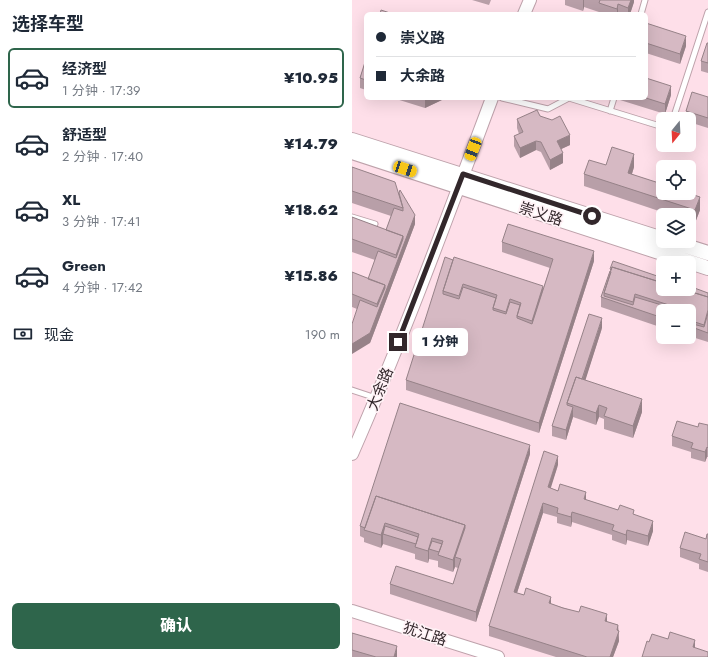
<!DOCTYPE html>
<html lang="zh">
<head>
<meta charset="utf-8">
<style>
	body { margin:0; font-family:Jost,"Noto Sans SC",sans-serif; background:#f6f6f7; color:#1f2937; height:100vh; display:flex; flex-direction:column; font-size:15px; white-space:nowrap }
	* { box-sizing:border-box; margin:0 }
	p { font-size:13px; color:#747a83 }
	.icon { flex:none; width:22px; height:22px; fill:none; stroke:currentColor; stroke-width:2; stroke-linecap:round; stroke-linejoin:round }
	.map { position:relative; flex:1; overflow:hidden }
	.sheet { display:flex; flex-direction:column; background:#fff; width:352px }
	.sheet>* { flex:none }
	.hud { position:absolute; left:12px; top:12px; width:284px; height:88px; border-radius:6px; box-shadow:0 4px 16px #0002; display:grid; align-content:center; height:88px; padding:0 12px; background:#fff }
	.needle { width:26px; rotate:198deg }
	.tools { position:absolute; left:304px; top:112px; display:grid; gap:8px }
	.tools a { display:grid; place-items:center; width:40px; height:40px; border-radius:6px; background:#fff; box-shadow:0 4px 16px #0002; font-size:20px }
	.end { position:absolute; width:18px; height:18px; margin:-9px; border:5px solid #32272b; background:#fff; box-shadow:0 0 0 2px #fff }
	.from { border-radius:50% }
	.bubble { position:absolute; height:28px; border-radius:6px; background:#fff; box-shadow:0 4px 16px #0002; font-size:13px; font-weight:800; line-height:28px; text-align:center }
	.car { position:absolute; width:12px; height:24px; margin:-12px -6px; border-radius:5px; box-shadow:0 0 3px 1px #0007; background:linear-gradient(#f5c518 24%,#345 0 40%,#f5c518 0 76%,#345 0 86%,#f5c518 0) }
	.hud b { display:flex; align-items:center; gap:14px; height:38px; font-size:15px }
	.hud b+b { border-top:1px solid #e0e1e3 }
	.hud i { width:10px; height:10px; background:#1f2937 }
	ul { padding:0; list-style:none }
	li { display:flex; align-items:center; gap:12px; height:60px; margin:0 8px 6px; padding:0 4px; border:2px solid transparent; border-radius:6px }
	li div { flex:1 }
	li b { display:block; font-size:15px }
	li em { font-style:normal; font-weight:800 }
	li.on { border-color:#2e654b }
	li>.icon { width:36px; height:36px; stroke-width:1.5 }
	h2 { padding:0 12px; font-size:18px; line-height:48px }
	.pay { display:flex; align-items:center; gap:10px; height:44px; padding:0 12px; font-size:15px }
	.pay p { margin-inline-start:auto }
	.action { display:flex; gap:8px; margin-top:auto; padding:8px 12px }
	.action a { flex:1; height:46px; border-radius:6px; background:#2e654b; color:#fff; font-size:16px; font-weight:800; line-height:46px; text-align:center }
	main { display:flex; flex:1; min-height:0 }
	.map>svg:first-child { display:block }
</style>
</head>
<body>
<main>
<section class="sheet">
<h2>选择车型</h2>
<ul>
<li class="on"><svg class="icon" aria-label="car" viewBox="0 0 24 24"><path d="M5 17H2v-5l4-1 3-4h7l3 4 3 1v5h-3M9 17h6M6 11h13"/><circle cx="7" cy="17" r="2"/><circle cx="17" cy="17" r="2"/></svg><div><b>经济型</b><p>1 分钟 · 17:39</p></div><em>¥10.95</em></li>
<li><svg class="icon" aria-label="car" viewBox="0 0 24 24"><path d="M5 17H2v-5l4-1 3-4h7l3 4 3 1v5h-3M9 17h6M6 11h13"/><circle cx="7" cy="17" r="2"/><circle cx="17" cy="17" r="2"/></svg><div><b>舒适型</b><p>2 分钟 · 17:40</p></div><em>¥14.79</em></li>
<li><svg class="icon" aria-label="car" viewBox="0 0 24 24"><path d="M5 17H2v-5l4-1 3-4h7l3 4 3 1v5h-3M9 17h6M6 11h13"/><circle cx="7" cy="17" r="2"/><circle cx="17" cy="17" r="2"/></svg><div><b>XL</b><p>3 分钟 · 17:41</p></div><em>¥18.62</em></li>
<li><svg class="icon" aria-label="car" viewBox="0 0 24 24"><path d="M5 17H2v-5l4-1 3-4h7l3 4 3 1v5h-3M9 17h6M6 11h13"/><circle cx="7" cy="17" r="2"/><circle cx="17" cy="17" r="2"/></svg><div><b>Green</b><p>4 分钟 · 17:42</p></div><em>¥15.86</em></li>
</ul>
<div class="pay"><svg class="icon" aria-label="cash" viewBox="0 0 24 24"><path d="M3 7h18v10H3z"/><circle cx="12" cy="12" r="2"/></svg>现金<p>190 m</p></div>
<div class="action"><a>确认</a></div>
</section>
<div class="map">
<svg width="356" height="657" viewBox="0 0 356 657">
	<rect width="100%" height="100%" fill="#fedfe9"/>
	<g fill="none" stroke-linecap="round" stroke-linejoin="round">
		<g stroke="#bea2ab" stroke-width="7">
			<path id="service" d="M289,14L293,0
				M150,98L196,109L217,98L311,127
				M258,111L262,98
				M321,119L356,12
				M0,217L23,224
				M0,390L24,398"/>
		</g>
		<g stroke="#bea2ab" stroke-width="14">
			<path id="tertiary" d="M172,14L178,0
				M0,454C51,338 95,218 140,98
				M0,611L146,657"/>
		</g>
		<g stroke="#bea2ab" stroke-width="16">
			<path id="secondary" d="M0,140L311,239
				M0,152L356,268
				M318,241L356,253"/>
		</g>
		<use href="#service" stroke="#fff" stroke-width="5"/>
		<use href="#tertiary" stroke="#fff" stroke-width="12"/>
		<use href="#secondary" stroke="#fff" stroke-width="14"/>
	</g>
	<path fill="#b89fa8" d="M120,0H139L137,5Z
		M213,0H282V2L278,14H247V12L232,7L231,11L213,5Z
		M294,23L334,46L328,64L294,53Z
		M356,43V73L349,71V61Z
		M14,59V90L8,88V78Z
		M319,95L313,114L268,100V98H294Z
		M356,97V128L337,122V119H334V111Z
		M41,98H92V99L73,108Z
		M188,116L218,145L209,149L211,163L198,170L189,152L184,150L168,158L162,146V136L167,134L165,128V119Z
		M254,165L282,167L280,174L311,193H337L348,210L343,223L337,221V215H319L232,186V174Z
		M0,167L47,193L63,224L18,343L5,309L0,307V272L16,279L23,260L0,252V217L34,230L39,216L0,203Z
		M150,242L242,261L187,433L54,390V380L101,260L191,289L198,268L150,252Z
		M258,269L356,293V342L337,336V311H311V328L249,307V297L258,271Z
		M250,328L233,380L290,412L281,438L252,429V419L247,417L244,425L221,417L214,440L200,436V426Z
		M356,425V457H355L353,462L339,458V452L320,446V436L346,427Z
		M178,454L124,622L38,594V584H101L106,568L103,567L101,572L86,567V561L77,559L76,563L63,559V554L31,544L29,548L12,542V538L8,536V526Z
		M206,465L198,488L282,515L301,531L296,546L275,540L274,545L260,540V535L220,522L219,527L205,523V517L191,513L165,593L266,625L267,641L261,657H204L137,636V626Z
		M356,534V572L347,569V564L328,557V548L354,539Z
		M0,633L45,656V657H0Z"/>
	<path fill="#968288" d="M231,0H232V7L231,11Z
		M279,0H282V2L278,14H276V8Z
		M266,4V14H265V9Z
		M334,36V46L328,64V54Z
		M319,86V95L313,114V104Z
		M73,98H92V99L73,108Z
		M218,135V145L205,151V141Z
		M184,141V150L168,158V148Z
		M211,153V163L198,170V160Z
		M282,154V167L276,186V173Z
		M339,174V186L337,193V180Z
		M348,197V210L343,223V210Z
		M63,215V224L18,343L0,354V344L25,315V304L33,285L44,265V255L51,236Z
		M242,251V261L187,433V423Z
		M191,286V299L180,333V321Z
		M250,318V328L230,391V381Z
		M290,399V412L281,438V426Z
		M247,405V417L244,425V413Z
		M221,407V417L214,440V430Z
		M178,445V454L124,622V612Z
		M355,447V457L353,462V452Z
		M206,456V465L196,497V487Z
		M234,492V502L232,499Z
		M191,503V513L162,602V592Z
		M220,512V522L219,527V517Z
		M301,521V531L296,546V536Z
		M33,523V535L31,534V544L29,548V535Z
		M113,525V538L103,557V567L101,572V560Z
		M275,530V540L274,545V535Z
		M80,538V550L77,549V559L76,563V551Z
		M199,597V606L197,603Z
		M255,614V624L253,621Z
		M266,625L267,641L261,657H258Z
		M343,640V650L341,647Z
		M45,646V657H42Z"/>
	<path fill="#d6b9c3" stroke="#968288" d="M248,0H279L276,8L266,4L265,9L247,3Z
		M29,10L41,14H28Z
		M294,23L334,36L328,54L294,43Z
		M355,43H356V63L349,61Z
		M14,59V80L8,78Z
		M294,78L319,86L313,104L294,98Z
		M340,92L356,97V118L334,111Z
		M185,110L188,116L200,120L208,116L218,135L205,141L211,153L198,160L189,142L184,141L168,148L162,136L171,132L165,119Z
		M260,147L282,154L276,173L310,184L311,182V193H336L348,197L343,210L232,174L237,160L254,165Z
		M0,167L43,182L51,208L0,191Z
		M337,173L339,174L337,180Z
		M48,190L63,215L18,333L0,344V324L8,300L25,307L33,288V285L16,279L26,251L44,258L51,239V236L34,230L42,208L51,211V208L47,193Z
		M0,217L51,236L44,255L0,239Z
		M156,224L242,251L187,423L54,380L93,257L101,260L91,291V294L107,299L111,287L144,298L141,308V310L154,314L158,302L168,305L165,316V318L180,324L201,259L150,242Z
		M102,257L191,286L180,321L165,316L169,303L158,299L154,312L141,308L145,295L111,284L107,296L91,291Z
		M261,261L311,278V283L260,267L259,270L258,269Z
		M260,267L311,283V289H330L356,297V310L352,325L337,320V311H322L323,307L283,294L281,302L252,293Z
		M258,271L259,272L252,293V296L281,305L283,297L323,309L322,311H311V318L249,297Z
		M0,272L33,285L25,304L0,294Z
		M337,286L356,293V297L330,289H337Z
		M356,313V333L337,326V323L352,327Z
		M237,314L250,318L230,379L224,377L215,403V405L221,407L214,430L200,426Z
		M224,377L290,399L281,426L252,416L255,408L247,405L244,413L215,403Z
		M48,403L178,445L124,612L38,584L44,566L101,584L109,559L103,557L113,528V525L24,496L13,528L8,526Z
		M325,421L346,427L347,423L356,425V448L355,447L353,452L339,448L341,443L320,436Z
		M192,451L206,456L196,487L206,491L208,484L234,492L232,499L266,510L268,505L282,510L281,514L301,521L296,536L275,530L274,535L260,530L262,525L220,512L219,517L205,513L206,508L191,503L162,592L172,595L174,588L199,597L197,603L211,608L227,612L229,606L255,614L253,621L266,625L265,630L267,631L258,657H235L137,626Z
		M24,496L113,525L101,560L86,555L91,541L80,538L76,551L63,547L67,534L33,523L29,535L12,530Z
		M33,526L66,537L64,544L31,534Z
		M333,532L354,539L355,534H356V562L347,559L349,554L328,548Z
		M80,541L90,544L87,552L77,549Z
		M318,632L343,640L341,647L356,652V657H290L295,641L297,642L300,634L316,639Z
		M0,633L45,646L42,657H24L0,650Z"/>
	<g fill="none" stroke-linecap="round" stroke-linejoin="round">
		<path stroke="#32272b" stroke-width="5" d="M46,342L111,174L240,216"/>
	</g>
	<g text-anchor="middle" stroke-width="3.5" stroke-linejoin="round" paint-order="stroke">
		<g font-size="15" fill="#32272b" stroke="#fff2f6">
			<text transform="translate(189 214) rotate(18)" y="5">崇义路</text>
			<text transform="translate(28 389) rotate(-68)" y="5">大余路</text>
			<text transform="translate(73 634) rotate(18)" y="5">犹江路</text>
		</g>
	</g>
</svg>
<div class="tools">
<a><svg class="needle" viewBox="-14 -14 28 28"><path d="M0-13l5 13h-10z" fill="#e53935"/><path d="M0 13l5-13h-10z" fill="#747a83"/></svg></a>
<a><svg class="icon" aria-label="locate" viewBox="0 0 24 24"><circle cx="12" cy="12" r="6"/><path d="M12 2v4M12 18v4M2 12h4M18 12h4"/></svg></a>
<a><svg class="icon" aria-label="layers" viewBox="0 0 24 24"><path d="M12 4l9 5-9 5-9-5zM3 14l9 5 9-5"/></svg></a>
<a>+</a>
<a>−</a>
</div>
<i class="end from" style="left:240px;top:216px"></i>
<i class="end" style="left:46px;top:342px"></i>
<div class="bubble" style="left:60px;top:328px;width:56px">1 分钟</div>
<i class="car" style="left:121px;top:149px;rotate:201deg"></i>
<i class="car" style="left:53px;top:169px;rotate:108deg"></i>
<div class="hud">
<b><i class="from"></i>崇义路</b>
<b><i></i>大余路</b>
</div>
</div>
</main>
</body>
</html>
